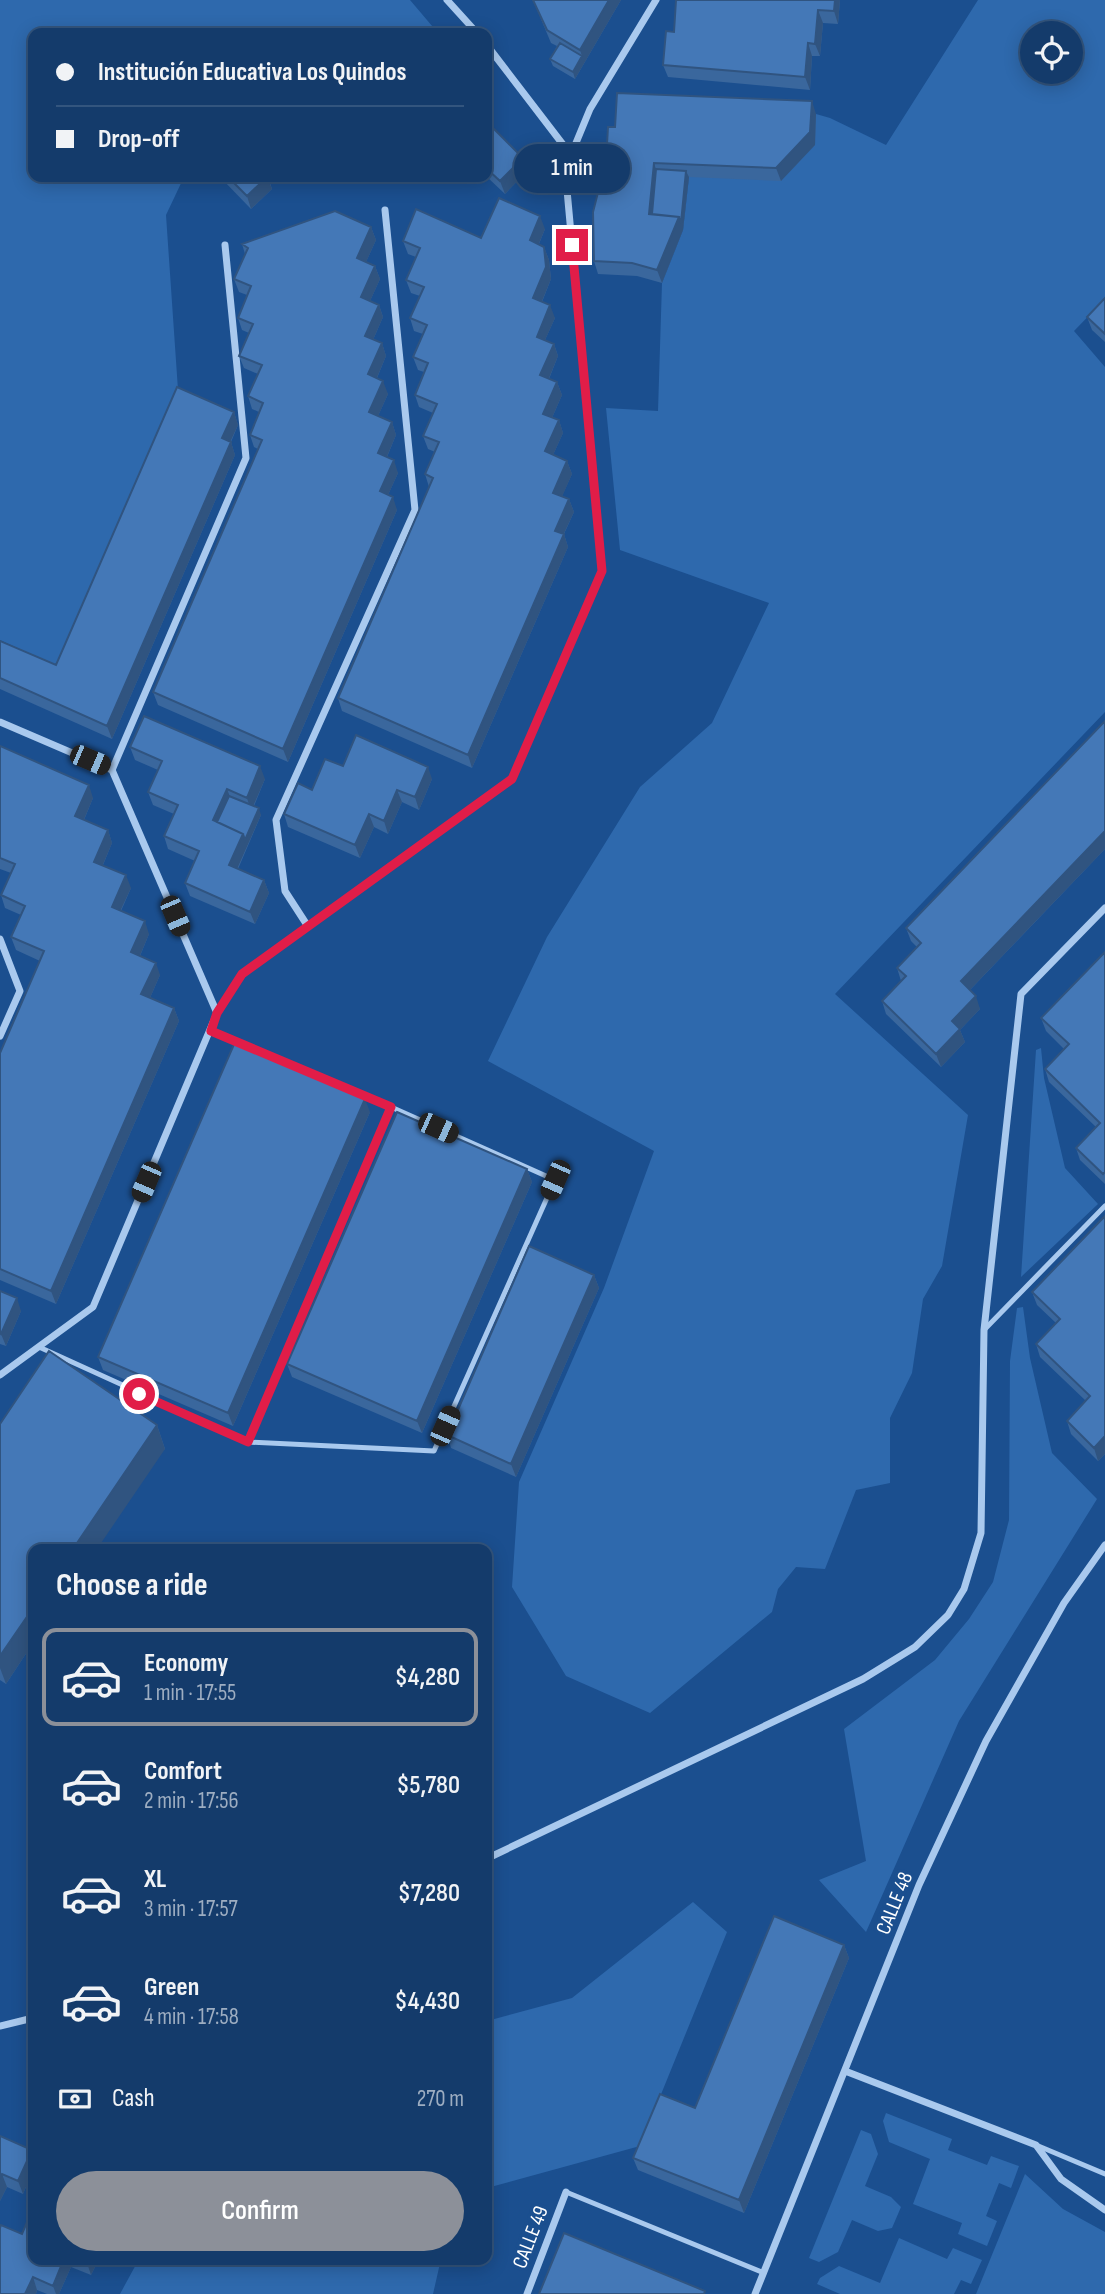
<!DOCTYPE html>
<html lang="en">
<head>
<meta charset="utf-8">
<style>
	body { margin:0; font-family:"Sofia Sans Condensed",sans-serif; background:#1d4271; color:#f1f3f6; height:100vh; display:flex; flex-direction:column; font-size:26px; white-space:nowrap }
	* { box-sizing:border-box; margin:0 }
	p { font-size:23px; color:#9dadc1 }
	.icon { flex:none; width:38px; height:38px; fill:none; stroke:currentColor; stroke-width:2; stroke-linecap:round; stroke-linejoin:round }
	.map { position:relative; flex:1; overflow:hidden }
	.details { position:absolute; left:28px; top:1544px; width:464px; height:721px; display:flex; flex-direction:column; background:#143b6b; border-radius:14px; box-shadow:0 4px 18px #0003,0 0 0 2px #33557e }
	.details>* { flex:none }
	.banner { position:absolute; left:28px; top:28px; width:464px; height:154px; border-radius:14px; box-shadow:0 4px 18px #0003,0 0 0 2px #33557e; display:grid; align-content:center; height:154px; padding:0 28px; background:#143b6b }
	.buttons { position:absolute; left:1020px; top:21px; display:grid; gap:14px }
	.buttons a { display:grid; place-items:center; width:63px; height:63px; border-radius:50%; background:#143b6b; box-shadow:0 4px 18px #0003,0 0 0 2px #33557e; font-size:35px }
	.end { position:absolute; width:32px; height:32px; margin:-16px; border:9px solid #e11d48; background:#fff; box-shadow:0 0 0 4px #fff }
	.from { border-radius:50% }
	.bubble { position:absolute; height:49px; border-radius:24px; background:#143b6b; box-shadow:0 4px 18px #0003,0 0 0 2px #33557e; font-size:23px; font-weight:600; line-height:49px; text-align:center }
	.car { position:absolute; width:21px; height:42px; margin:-21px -10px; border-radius:9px; box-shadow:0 0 5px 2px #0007; background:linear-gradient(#222 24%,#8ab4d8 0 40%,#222 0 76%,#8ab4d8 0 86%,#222 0) }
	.banner b { display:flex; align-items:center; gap:24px; height:66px; font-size:26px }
	.banner b+b { border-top:2px solid #33557e }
	.banner i { width:18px; height:18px; background:#f1f3f6 }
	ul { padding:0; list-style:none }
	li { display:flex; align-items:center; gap:21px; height:98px; margin:0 14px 10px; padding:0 14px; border:4px solid transparent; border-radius:14px }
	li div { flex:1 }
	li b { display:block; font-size:26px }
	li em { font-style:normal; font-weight:600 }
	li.active { border-color:#8c9099 }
	li>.icon { width:63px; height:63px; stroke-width:1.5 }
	h2 { padding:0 28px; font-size:32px; line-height:84px }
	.pay { display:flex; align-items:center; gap:18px; height:77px; padding:0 28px; font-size:26px }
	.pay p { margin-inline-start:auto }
	.button { display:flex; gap:14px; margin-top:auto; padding:14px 28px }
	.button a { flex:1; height:80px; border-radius:42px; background:#8c9099; color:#fff; font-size:28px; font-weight:600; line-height:80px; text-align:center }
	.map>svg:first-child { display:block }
</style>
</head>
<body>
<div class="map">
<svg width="1105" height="2294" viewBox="0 0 1105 2294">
	<rect width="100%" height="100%" fill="#1b4f8f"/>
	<path fill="#2e69ad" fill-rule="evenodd" d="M0,0H410L438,33H33V177H184L166,215L178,390L56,666L0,640Z
		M978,0H1105V299L1074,331L1105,367V712L835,994L968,1115L942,1266L923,1299L912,1373L890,1418V1483L856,1490L825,1569L796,1567L778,1589L772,1612L650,1713L566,1676L512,1587L519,1482L604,1288L654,1151L488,1061L547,937L640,787L712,723L769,603L620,550L606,408L658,411L662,283L683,230L689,177L816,114L830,118L886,145ZM1032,33H1071V72H1032Z
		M1041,1048L1044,1078L1065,1168L1098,1204L1021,1277L1036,1050Z
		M1023,1307L1030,1358L1052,1453L1097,1499L959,1721L866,1932L819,1880L866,1861L844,1729L935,1660L969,1619L993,1582L1009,1520L1010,1361L1017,1308Z
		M693,1902L727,1932L640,2146L487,2188V2021L572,1998Z
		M886,2113L952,2139L948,2150L987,2165L991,2156L1019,2166L1011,2188L999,2183L986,2216L997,2221L987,2246L958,2234L962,2223L913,2204L930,2159L889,2142L883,2121Z
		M861,2130L871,2134L878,2154L865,2186L891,2197L901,2207L892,2228L878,2231L852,2220L838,2252L819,2262L809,2258Z
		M1025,2174L1063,2209L1105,2232V2294H976Z
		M899,2238L947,2259L953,2248L982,2260L971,2284L961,2280L954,2294H840L817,2284L820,2278L839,2266L880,2283Z
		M139,2259H441L433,2294H120Z"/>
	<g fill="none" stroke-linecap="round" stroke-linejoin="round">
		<path stroke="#a9c9ee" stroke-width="5" d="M985,1329L1105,1206
			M39,1347L248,1442L434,1451L555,1180L391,1107L211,1031
			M248,1442L391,1107
			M1036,2145L1105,2174
			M566,2192L764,2273"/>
		<path stroke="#a9c9ee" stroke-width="7" d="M447,0L477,33
			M486,44L571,155
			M0,722L112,770L217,1013
			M112,770L246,458L225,245
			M307,925L285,891L276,820L415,510L385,210
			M0,939L20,991L0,1036
			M0,1375L93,1307L217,1013L242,974L512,779L602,571L567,190L571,155L590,109L656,0
			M486,1859L863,1679L915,1647L948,1615L964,1589L981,1533L984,1330L1021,994L1105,908
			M0,2026L33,2018
			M845,2071L1036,2145L1061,2179L1105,2210
			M527,2294L566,2192
			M755,2294L919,1885L986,1741L1064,1603L1105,1545"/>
	</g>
	<path fill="#3a679d" d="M533,0H621L575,79L553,66L550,59L557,46L551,43Z
		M840,0L838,24L823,23L820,56H812L810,90L668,77L663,65L674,32Z
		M816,114L815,145L781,181L689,177L683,230L662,283L637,276L598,274L594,261L615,127Z
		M486,121L528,170L505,194L486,176Z
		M220,177H268L272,189L251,209Z
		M371,227L376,240L366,262L375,266L380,279L370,301L379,305L383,317L373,340L382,343L386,356L377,378L388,394L378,416L392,422L396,435L387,457L398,473L388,495L397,510L288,762L158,705L153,692L258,449L254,447L250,435L259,412L252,409L248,396L258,374L244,368L239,356L249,333L242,330L238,318L247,295L239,292L234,279L245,254L242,244Z
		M545,229L539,244L544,247L549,260L551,279L542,302L555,318L545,340L554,344L558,356L549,379L557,382L562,395L552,418L559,420L563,433L553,455L567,461L572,474L562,496L569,499L574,512L564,534L568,547L472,768L342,711L338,698L429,487L425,474L435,452L428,449L423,436L433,413L419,407L415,395L424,372L418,370L413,357L423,334L414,331L410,318L420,296L411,293L406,280L416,257L408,254L403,241L481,238Z
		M1105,298V342L1092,330L1087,317Z
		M234,412L238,425L231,442L235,455L112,739L0,689V641L56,665Z
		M1105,721V849L970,990L980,1009L960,1030L965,1042L941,1067L886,1014L882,1001L901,981L897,968L917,947L911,941L906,928Z
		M0,746L93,798L84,820L108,830L112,843L103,865L131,888L121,911L149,934L140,956L160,975L150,998L174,1008L179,1021L56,1304L0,1280V1053L40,961L16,950L11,937L21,915L5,908L1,895L11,873L0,869Z
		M130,747L265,779L254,806L261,815L238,869L264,880L269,893L255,924L190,896L185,883L195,861L168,849L164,836L174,814L153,805L148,792L158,770L135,760Z
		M343,766L432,779L419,810L402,802L388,834L374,827L360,858L288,827L284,814L312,790Z
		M1105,952V1184L1080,1160L1076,1148L1096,1127L1049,1082L1045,1069L1064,1049L1046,1031L1041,1018Z
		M370,1112L233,1426L103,1370L98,1357Z
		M527,1169L532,1182L422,1433L292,1377L287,1364Z
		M1105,1216V1454L1098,1461L1071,1434L1067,1421L1086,1401L1040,1357L1036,1344L1056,1323L1037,1305L1032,1292Z
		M594,1275L599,1288L516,1477L451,1448L447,1435Z
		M0,1291L21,1311L6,1346L0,1344Z
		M0,1424L157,1425L165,1449L33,1549V1643L6,1684L0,1680Z
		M844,1945L849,1958L744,2213L638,2170L633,2158L695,2108Z
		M0,2136L32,2150L33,2154V2170L23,2194L7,2187L0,2201Z
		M33,2259H99L91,2275L71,2267L59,2294H47L37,2290L36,2294H0Z"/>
	<path fill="#305480" d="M609,0H621L575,79L573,72L582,56L580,50Z
		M835,0H840L838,24L834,11Z
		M818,10L823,23L820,56L815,44Z
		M808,43L812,56L810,90L805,77Z
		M812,101L816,114L815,145L781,181L776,168Z
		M523,158L528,170L505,194L500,181Z
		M654,163L658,176L654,220L649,214Z
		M686,171L689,177L683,230L662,283L657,270Z
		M267,177L272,189L251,209L247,196Z
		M540,216L545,229L535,253L530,240Z
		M371,227L376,240L362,271L357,258Z
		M544,247L549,260L551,279L538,311L533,298Z
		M375,266L380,279L366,310L361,297Z
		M379,305L383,317L369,349L365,336Z
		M550,305L555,318L541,349L537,337Z
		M382,343L386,356L373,387L368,374Z
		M554,344L558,356L545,388L540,375Z
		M383,381L388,394L374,425L369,412Z
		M557,382L562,395L548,427L543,414Z
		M234,412L238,425L226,451L222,438Z
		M559,420L563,433L549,464L545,451Z
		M392,422L396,435L383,466L378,453Z
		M231,442L235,455L112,739L107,726Z
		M394,460L398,473L384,504L380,491Z
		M567,461L572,474L558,506L553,493Z
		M393,497L397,510L288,762L283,749Z
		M569,499L574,512L559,544L555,531Z
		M564,534L568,547L472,768L468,755Z
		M260,766L265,779L251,811L247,798Z
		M428,767L432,779L419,810L415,797Z
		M89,785L93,798L80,829L75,816Z
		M227,789L232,802L220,829L213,820Z
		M397,790L402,802L388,834L384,821Z
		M259,808L261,815L233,878L229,865L243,834Z
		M369,814L374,827L360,858L355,845Z
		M108,830L112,843L99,874L94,862Z
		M1105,831V849L966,994L961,981Z
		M126,875L131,888L116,920L112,907Z
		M264,880L269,893L255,924L250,912Z
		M145,921L149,934L136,965L131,952Z
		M156,963L160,975L146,1007L141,994Z
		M976,996L980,1009L960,1030L965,1042L941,1067L936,1054L952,1021Z
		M174,1008L179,1021L56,1304L51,1291Z
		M365,1099L370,1112L233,1426L228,1413Z
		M527,1169L532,1182L422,1433L417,1421Z
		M594,1275L599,1288L516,1477L511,1464Z
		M17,1298L21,1311L6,1346L1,1334Z
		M157,1425L165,1449L97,1549H73Z
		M1105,1436V1454L1098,1461L1094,1448Z
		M33,1608V1643L6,1684L0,1668V1656Z
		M844,1945L849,1958L744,2213L739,2200Z
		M32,2150L33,2154V2170L23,2194L18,2181Z
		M2,2174L7,2187L0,2201V2178Z
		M64,2259H68L71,2267L59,2294H56L53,2286Z
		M88,2259H99L91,2275L87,2263Z
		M33,2277L37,2290L36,2294H25Z"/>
	<path fill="#4478b7" stroke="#305480" stroke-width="2" d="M533,0H609L580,50L547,30Z
		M676,0H835L834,11L818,10L815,44L808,43L805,77L663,65L666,31L674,32Z
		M560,43L582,56L573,72L550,59Z
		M617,93L812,101L810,132L776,168L654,163L649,214L679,217L657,270L632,263L594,261L593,212L606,161L608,127H615Z
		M486,121L523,158L500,181L486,168Z
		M656,169L686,171L681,223L679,217L652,214Z
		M228,177H267L247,196Z
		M499,198L540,216L530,240L544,247L546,267L533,298L550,305L537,337L554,344L540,375L557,382L543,414L559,420L545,451L567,461L553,493L569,499L555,531L564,534L468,755L338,698L433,478L425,474L439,442L423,436L437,404L415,395L428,363L413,357L427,325L410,318L424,287L406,280L420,248L403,241L416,209L481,238Z
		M335,211L371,227L357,258L375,266L361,297L379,305L365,336L382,343L368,374L383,381L369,412L392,422L378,453L394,460L380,491L393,497L283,749L153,692L262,440L250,435L263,403L248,396L262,365L239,356L253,324L238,318L251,286L234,279L248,248L242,244Z
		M1105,298V334L1087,317Z
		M177,387L234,412L222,438L231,442L107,726L0,678V641L56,665Z
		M144,716L260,766L247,798L227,789L213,820L243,834L229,865L264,880L250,912L185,883L199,851L164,836L178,805L148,792L162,761L130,747Z
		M1105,721V831L961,981L976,996L952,1021L960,1029L936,1054L882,1001L906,976L897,968L921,943L906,928Z
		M356,735L428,767L415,797L397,790L384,821L369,814L355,845L284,814L298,783L312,790L325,759L343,766Z
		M0,746L89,785L75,816L108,830L94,862L126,875L112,907L145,921L131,952L156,963L141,994L174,1008L51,1291L0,1269V1053L44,951L11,937L25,906L1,895L15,864L0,858Z
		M229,796L259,808L245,840L243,834L217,822Z
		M1105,952V1172L1103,1174L1076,1148L1100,1123L1045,1069L1069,1044L1041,1018Z
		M235,1042L365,1099L228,1413L98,1357Z
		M397,1112L527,1169L417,1421L287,1364Z
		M1105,1216V1436L1094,1448L1067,1421L1090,1396L1036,1344L1060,1319L1032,1292Z
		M529,1246L594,1275L511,1464L447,1435Z
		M0,1291L17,1298L1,1334L0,1333Z
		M49,1351L157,1425L73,1549H33V1608L0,1656V1424Z
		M774,1916L844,1945L739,2200L633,2158L660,2094L695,2108Z
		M0,2136L32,2150L18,2181L2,2174L0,2178Z
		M33,2208V2259H64L53,2286L33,2277L25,2294H0V2228L1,2225L22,2234Z
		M564,2233L705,2291L704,2294H539Z
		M79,2259H88L87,2263Z"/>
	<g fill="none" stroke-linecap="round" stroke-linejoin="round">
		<path stroke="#e11d48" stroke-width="9" d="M139,1394L248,1442L391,1107L211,1031L217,1013L242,974L512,779L602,571L572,245"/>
	</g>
	<g text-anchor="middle" stroke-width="7" stroke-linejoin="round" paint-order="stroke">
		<g font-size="21" fill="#fff" stroke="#1b4f8f">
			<text transform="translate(894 1903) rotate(-68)" y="7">CALLE 48</text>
			<text transform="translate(530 2237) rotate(-69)" y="7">CALLE 49</text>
		</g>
	</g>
</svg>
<div class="buttons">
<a><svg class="icon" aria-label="locate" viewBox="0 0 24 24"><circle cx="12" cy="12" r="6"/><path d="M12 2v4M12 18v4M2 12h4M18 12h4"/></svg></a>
</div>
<i class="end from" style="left:139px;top:1394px"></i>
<i class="end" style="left:572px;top:245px"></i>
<div class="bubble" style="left:514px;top:144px;width:116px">1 min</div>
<i class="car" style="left:90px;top:760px;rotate:113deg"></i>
<i class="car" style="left:175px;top:916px;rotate:157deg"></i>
<i class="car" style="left:438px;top:1128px;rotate:114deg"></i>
<i class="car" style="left:555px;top:1180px;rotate:204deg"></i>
<i class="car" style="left:146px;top:1182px;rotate:203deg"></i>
<i class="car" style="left:445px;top:1426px;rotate:24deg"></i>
<div class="banner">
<b><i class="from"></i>Institución Educativa Los Quindos</b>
<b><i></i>Drop-off</b>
</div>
<section class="details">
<h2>Choose a ride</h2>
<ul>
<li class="active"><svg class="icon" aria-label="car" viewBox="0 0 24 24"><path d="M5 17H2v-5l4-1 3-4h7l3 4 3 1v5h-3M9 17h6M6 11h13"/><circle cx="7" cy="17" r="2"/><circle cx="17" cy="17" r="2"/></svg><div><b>Economy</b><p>1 min · 17:55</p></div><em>$4,280</em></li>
<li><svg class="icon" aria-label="car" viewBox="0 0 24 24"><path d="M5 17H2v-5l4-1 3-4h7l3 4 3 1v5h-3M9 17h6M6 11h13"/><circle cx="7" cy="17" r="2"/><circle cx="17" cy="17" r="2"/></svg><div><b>Comfort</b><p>2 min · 17:56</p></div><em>$5,780</em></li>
<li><svg class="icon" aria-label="car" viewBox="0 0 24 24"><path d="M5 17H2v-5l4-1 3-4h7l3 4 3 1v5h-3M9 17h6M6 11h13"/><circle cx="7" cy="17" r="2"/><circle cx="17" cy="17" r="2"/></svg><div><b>XL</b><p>3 min · 17:57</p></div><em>$7,280</em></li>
<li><svg class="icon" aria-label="car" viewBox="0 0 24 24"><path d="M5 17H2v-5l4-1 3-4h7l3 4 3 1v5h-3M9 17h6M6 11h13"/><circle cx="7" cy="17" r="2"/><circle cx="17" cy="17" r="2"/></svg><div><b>Green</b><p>4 min · 17:58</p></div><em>$4,430</em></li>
</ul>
<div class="pay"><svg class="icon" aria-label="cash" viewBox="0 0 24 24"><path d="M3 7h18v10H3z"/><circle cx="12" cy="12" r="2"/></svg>Cash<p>270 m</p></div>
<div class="button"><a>Confirm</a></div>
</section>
</div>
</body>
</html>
